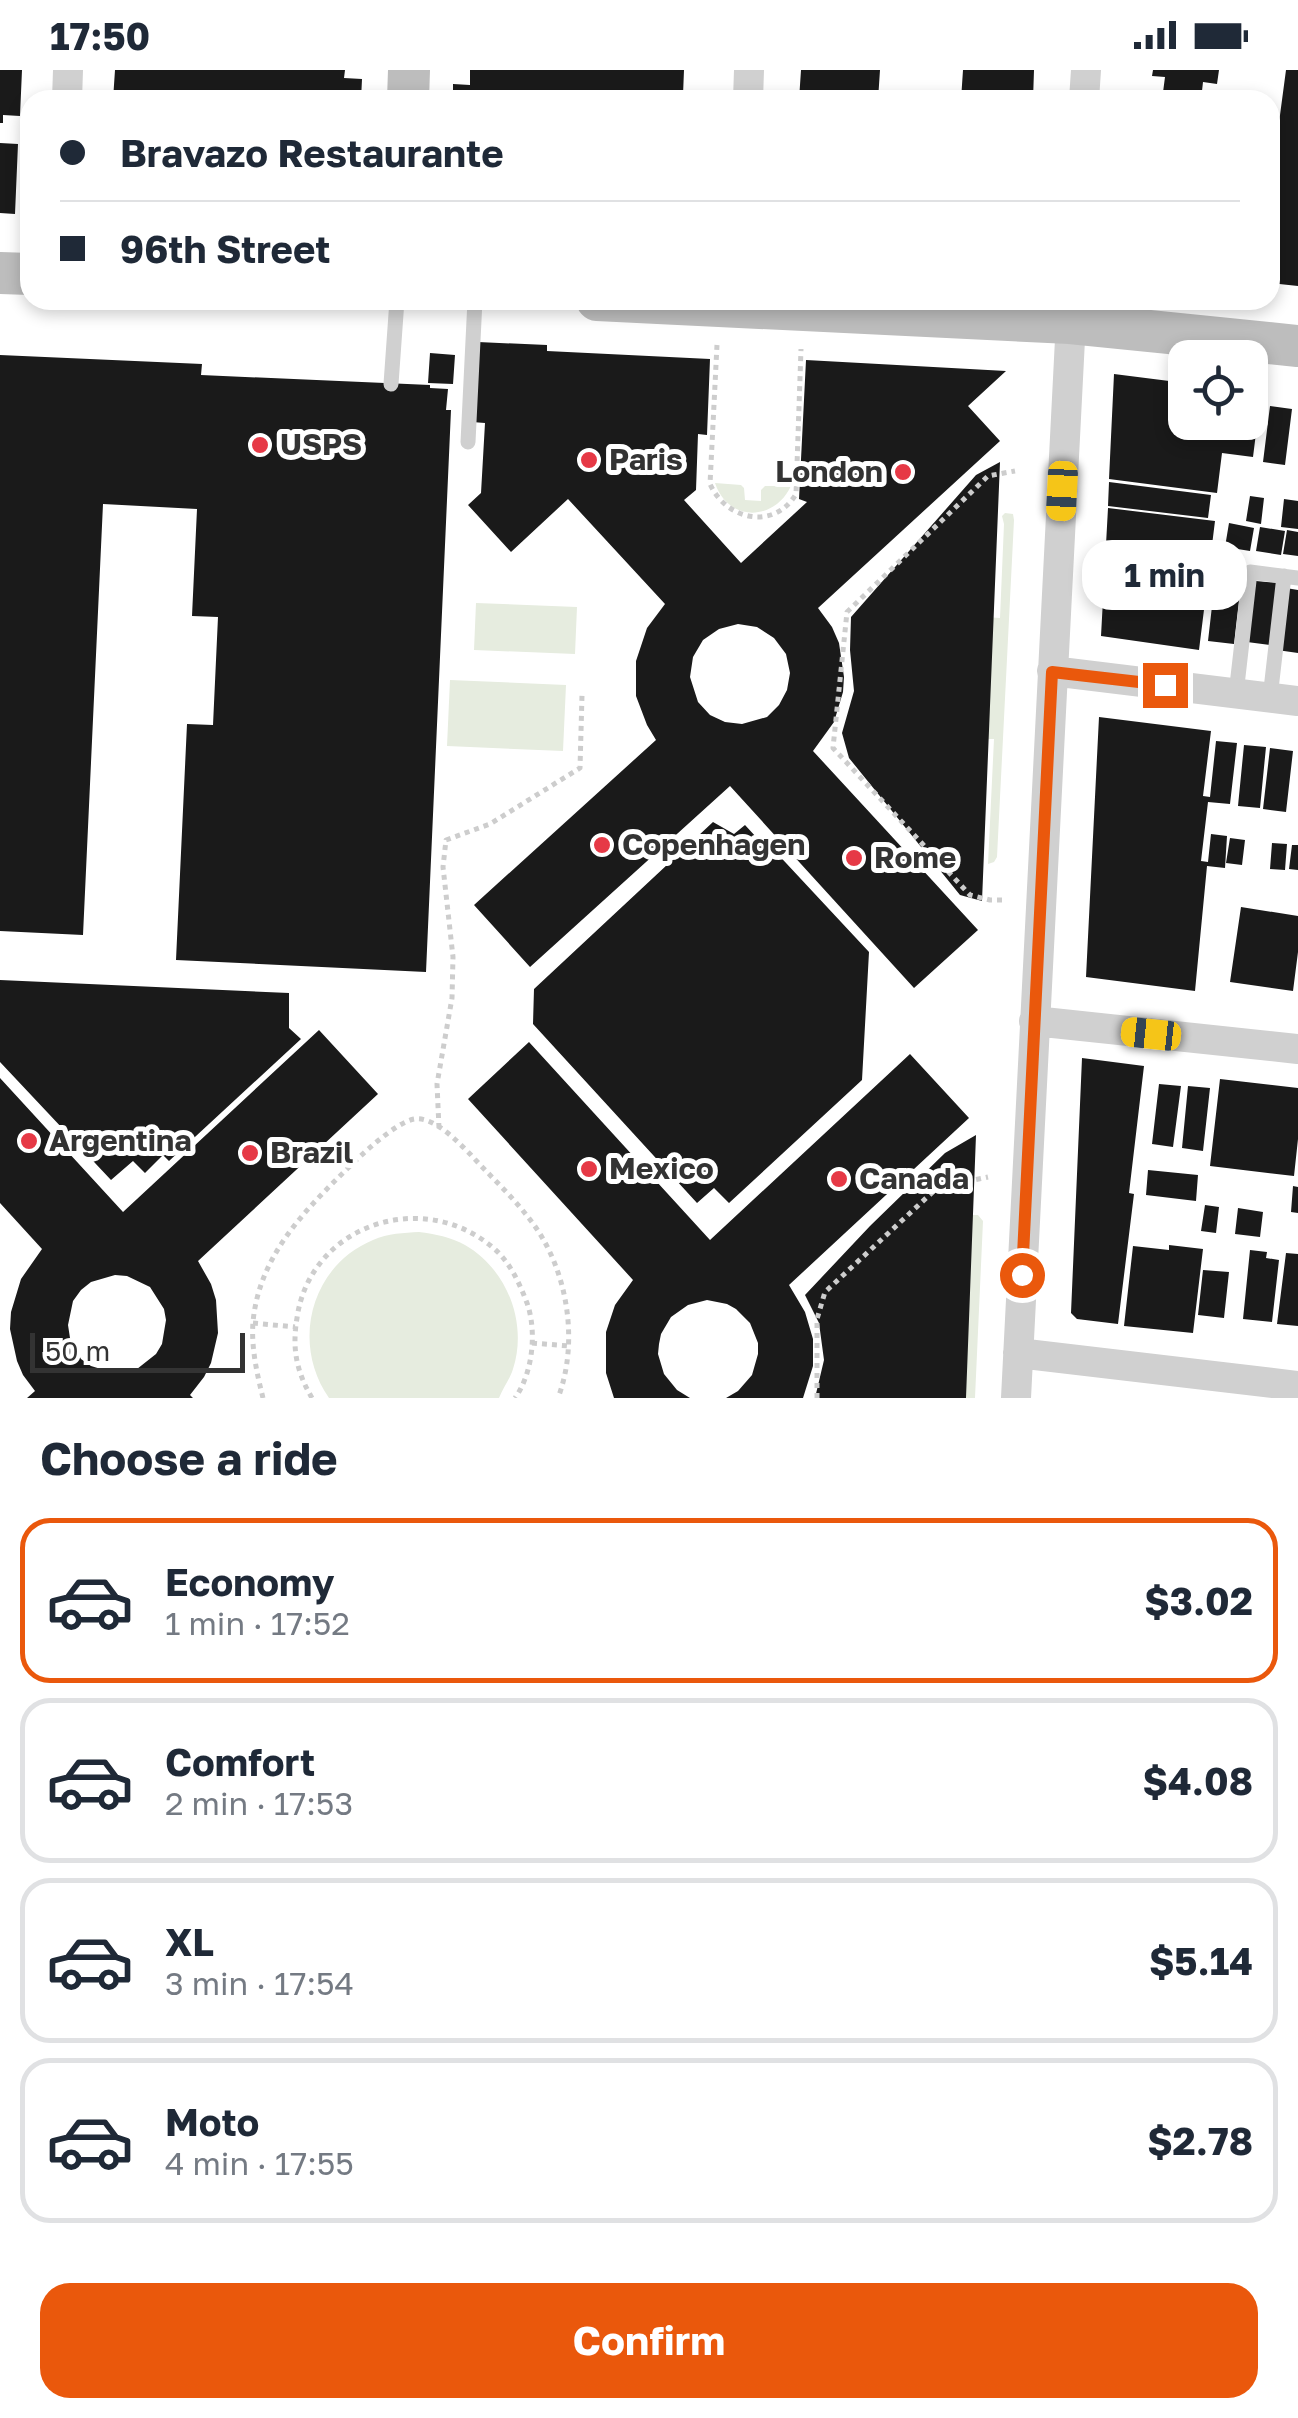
<!DOCTYPE html>
<html lang="en">
<head>
<meta charset="utf-8">
<style>
	body { margin:0; font-family:"Golos Text",sans-serif; background:#f2f2f3; color:#1f2937; height:100vh; display:flex; flex-direction:column; font-size:38px; white-space:nowrap }
	* { box-sizing:border-box; margin:0 }
	p { font-size:32px; color:#747a83 }
	.icon { flex:none; width:55px; height:55px; fill:none; stroke:currentColor; stroke-width:2; stroke-linecap:round; stroke-linejoin:round }
	.map { position:relative; height:1328px; overflow:hidden }
	.panel { display:flex; flex-direction:column; background:#fff; flex:1 }
	.panel>* { flex:none }
	.banner { position:absolute; left:20px; top:20px; width:1260px; height:220px; border-radius:30px; box-shadow:0 5px 15px #0003; display:grid; align-content:center; height:220px; padding:0 40px; background:#fff }
	.buttons { position:absolute; left:1168px; top:270px; display:grid; gap:20px }
	.buttons a { display:grid; place-items:center; width:100px; height:100px; border-radius:20px; background:#fff; box-shadow:0 5px 15px #0003; font-size:50px }
	.scale { position:absolute; left:30px; bottom:25px; width:215px; box-sizing:border-box; padding-left:10px; border:5px solid #333; border-top:0; font-size:28px; line-height:35px; white-space:nowrap; color:#333; -webkit-text-stroke:8px #fff; paint-order:stroke }
	.end { position:absolute; width:45px; height:45px; margin:-22px; border:12px solid #ea580c; background:#fff; box-shadow:0 0 0 5px #fff }
	.from { border-radius:50% }
	.bubble { position:absolute; height:70px; border-radius:30px; background:#fff; box-shadow:0 5px 15px #0003; font-size:32px; font-weight:700; line-height:70px; text-align:center }
	.car { position:absolute; width:30px; height:60px; margin:-30px -15px; border-radius:12px; box-shadow:0 0 8px 2px #0007; background:linear-gradient(#f5c518 24%,#345 0 40%,#f5c518 0 76%,#345 0 86%,#f5c518 0) }
	.banner b { display:flex; align-items:center; gap:35px; height:95px; font-size:38px }
	.banner b+b { border-top:2px solid #e0e1e3 }
	.banner i { width:25px; height:25px; background:#1f2937 }
	ul { padding:0; list-style:none }
	li { display:flex; align-items:center; gap:30px; height:165px; margin:0 20px 15px; padding:0 20px; border:5px solid #e0e1e3; border-radius:30px }
	li div { flex:1 }
	li b { display:block; font-size:38px }
	li em { font-style:normal; font-weight:700 }
	li.active { border-color:#ea580c }
	li>.icon { width:90px; height:90px; stroke-width:1.5 }
	h2 { padding:0 40px; font-size:45px; line-height:120px }
	.button { display:flex; gap:20px; margin-top:auto; padding:20px 40px }
	.button a { flex:1; height:115px; border-radius:30px; background:#ea580c; color:#fff; font-size:40px; font-weight:700; line-height:115px; text-align:center }
	.status { display:flex; justify-content:space-between; align-items:center; height:70px; padding:0 50px; background:#fff; direction:ltr }
	.status svg { height:28px; fill:currentColor }
	.map>svg:first-child { display:block }
</style>
</head>
<body>
<div class="status"><b>17:50</b><svg viewBox="0 0 49 12"><path d="M0 12V9h3v3zM5 12V6h3v6zM10 12V3h3v9zM15 12V0h3v12zM26 1h20v11H26zM47 4h2v5h-2z"/></svg></div>
<div class="map">
<svg width="1298" height="1328" viewBox="0 0 1298 1328">
	<rect width="100%" height="100%" fill="#fff"/>
	<path fill="#e6ecdf" d="M715,413L741,415L744,418L745,430L761,431V420L765,416H791C774,452 728,452 715,413Z
		M1005,443L1013,444L1014,450L997,787L994,792L988,794L994,669H980L985,547L1000,548L1004,454L1002,446Z
		M476,533L577,537L575,584L474,580Z
		M450,610L566,615L563,681L447,676Z
		M972,1145H978L983,1151L975,1328H956Z
		M419,1162C435,1164 451,1167 465,1175C507,1199 528,1253 513,1299C510,1309 503,1318 499,1328H329C291,1274 310,1196 373,1170C388,1163 404,1163 419,1162Z"/>
	<path fill="#1a1a1a" fill-rule="evenodd" d="M0,0H22L20,46L3,45V53H0Z
		M115,0H345L344,8L362,9L361,30H113Z
		M470,0H684L683,25L700,26V30H453V14L470,15Z
		M801,0H880L878,30H799Z
		M963,0H1034L1033,30H961Z
		M1153,0H1219L1217,14L1203,12L1201,30H1162L1165,7L1152,6Z
		M1286,0H1298V216L1270,213V120Z
		M0,73L18,74L15,144L0,143Z
		M478,272L547,275V281L710,289L707,365L698,364L696,420L684,430L741,493L807,432L799,429L806,290L1006,301L968,336L1000,371L818,538L832,557L839,573L844,607L843,622L834,652L813,681L978,860L914,918L730,716L530,897L474,835L656,670L647,655L636,626V591L647,558L665,534L568,429L511,482L468,435L481,423L485,353L472,352ZM738,554L757,557L774,568L786,584L790,603L787,620L779,635L767,647L742,654L725,652L710,645L698,632L690,607L693,587L703,570L719,559Z
		M430,283L455,285L453,314L428,313Z
		M0,285L202,294L201,305L430,315V318L448,319L446,340H451L426,902L176,890L187,654L213,655L218,547L192,546L197,439L103,434L83,865L0,861Z
		M1114,304L1185,313V352H1250V322L1261,323L1253,387L1222,383L1217,423L1109,409Z
		M1270,336L1292,339L1285,395L1263,392Z
		M1000,392L982,831L960,825L849,688L842,663L854,621L850,580L851,547L976,405Z
		M1109,412L1211,425L1208,448L1108,436Z
		M1250,426L1264,428L1261,454L1246,451Z
		M1284,429L1298,431V459L1281,457Z
		M1108,438L1215,451L1199,580L1101,566Z
		M1229,453L1254,458L1250,481L1225,477Z
		M1260,457L1285,461L1281,485L1256,481Z
		M1287,460L1298,462V486L1283,484Z
		M1215,510L1241,513L1234,574L1208,571Z
		M1256,511L1278,513L1270,575L1247,572Z
		M1286,518L1298,520V583L1277,580Z
		M1099,647L1211,661L1203,726L1210,727L1216,671L1237,673L1230,734L1208,732L1201,791L1208,792L1211,764L1227,766L1225,798L1207,796L1195,921L1086,907Z
		M1244,675L1266,677L1260,738L1238,736Z
		M1270,678L1293,681L1286,742L1263,739Z
		M713,752L734,764L745,755L757,768L760,765L869,882L862,1010L729,1133L714,1118L697,1133L533,954L534,919Z
		M1230,768L1245,770L1242,795L1226,793Z
		M1272,773L1287,774L1285,800L1270,799Z
		M1292,775H1298V800L1289,799Z
		M1241,837L1298,846V882L1293,921L1230,912Z
		M0,910L289,923V958L301,969L169,1091L163,1085L145,1103L133,1091L111,1110L0,992Z
		M319,960L378,1024L198,1191L211,1214L216,1230L218,1263L211,1293L204,1307L190,1325L193,1328H27L35,1321L23,1305L17,1291L10,1259L11,1242L21,1209L42,1179L0,1133V1008L123,1142ZM115,1205L127,1206L150,1217L164,1239L166,1250L162,1274L156,1284L137,1299L114,1303L91,1296L81,1289L70,1268L68,1255L73,1231L81,1220L91,1212Z
		M529,972L710,1170L910,984L969,1048L789,1215L805,1242L813,1269V1296L803,1328H726L738,1321L752,1305L758,1284V1273L750,1253L736,1239L727,1234L707,1230L688,1235L671,1247L661,1264L659,1274L658,1284L664,1304L677,1320L690,1328H614L606,1303V1262L615,1235L633,1210L468,1029Z
		M1082,988L1144,996L1129,1123L1134,1124L1118,1254L1077,1249L1071,1243Z
		M1220,1009L1298,1018V1069L1294,1106L1210,1096Z
		M1159,1014L1181,1016L1173,1077L1152,1074Z
		M1188,1016L1210,1018L1203,1081L1182,1078Z
		M976,1065L966,1328H815L824,1290L819,1253L805,1225L870,1156L945,1083Z
		M1148,1100L1198,1105L1196,1131L1146,1125Z
		M1293,1116L1298,1117V1143L1291,1142Z
		M1205,1135L1219,1137L1216,1163L1201,1161Z
		M1238,1138L1263,1142L1260,1167L1235,1164Z
		M1169,1175L1203,1179L1193,1263L1124,1256L1133,1176L1169,1180Z
		M1250,1180L1267,1182L1266,1188L1279,1190L1272,1252L1243,1249Z
		M1286,1183L1298,1184V1256L1277,1254Z
		M1203,1200L1229,1202L1224,1248L1198,1245Z"/>
	<g fill="none" stroke-linecap="round" stroke-linejoin="round">
		<path stroke="#cdcdcd" stroke-width="5" stroke-dasharray="5 5" stroke-linecap="butt" d="M717,275L710,414C726,450 774,461 796,424L801,279
			M1002,830H990L970,825L833,678L847,542L988,406L1015,401
			M439,1058L437,1014L452,928L453,887L443,797L446,770L490,754L580,698L582,625
			M253,1253L295,1257
			M532,1273L569,1276
			M263,1328C257,1304 251,1277 253,1252C259,1187 303,1142 347,1099C361,1085 395,1053 414,1049C434,1046 458,1072 471,1085C490,1106 511,1125 528,1147C567,1195 580,1270 558,1328
			M312,1328C296,1301 292,1278 297,1248C310,1156 420,1118 491,1176C509,1190 519,1212 527,1233C537,1261 533,1303 515,1328
			M817,1328V1249L825,1222L937,1118L988,1107"/>
		<path stroke="#d0d0d0" stroke-width="15" d="M391,314L397,230
			M468,372L475,230
			M1236,624L1250,502L1298,508
			M1270,628L1284,506"/>
		<path stroke="#d0d0d0" stroke-width="30" d="M67,30L68,0
			M748,30L749,0
			M1084,30L1086,0
			M1052,601L1298,631
			M1034,951L1298,979
			M1018,1283L1298,1316
			M1016,1328L1072,230"/>
		<path stroke="#bdbdbd" stroke-width="42" d="M408,30L409,0
			M0,203L30,204
			M597,230L1070,253L1298,276"/>
	</g>
	<g fill="none" stroke-linecap="round" stroke-linejoin="round">
		<path stroke="#ea580c" stroke-width="12" d="M1022,1205L1052,602L1165,615"/>
	</g>
	<g fill="#e63946" stroke="#fff" stroke-width="4">
		<circle cx="260" cy="375" r="10"/>
		<circle cx="589" cy="390" r="10"/>
		<circle cx="903" cy="402" r="10"/>
		<circle cx="602" cy="775" r="10"/>
		<circle cx="854" cy="788" r="10"/>
		<circle cx="29" cy="1071" r="10"/>
		<circle cx="250" cy="1083" r="10"/>
		<circle cx="589" cy="1099" r="10"/>
		<circle cx="839" cy="1109" r="10"/>
	</g>
	<g text-anchor="middle" stroke-width="10" stroke-linejoin="round" paint-order="stroke">
		<g font-size="30" font-weight="bold" fill="#333" stroke="#fff" text-anchor="start">
			<text x="280" y="385">USPS</text>
			<text x="609" y="400">Paris</text>
			<text x="883" y="412" text-anchor="end">London</text>
			<text x="622" y="785">Copenhagen</text>
			<text x="874" y="798">Rome</text>
			<text x="49" y="1081">Argentina</text>
			<text x="270" y="1093">Brazil</text>
			<text x="609" y="1109">Mexico</text>
			<text x="859" y="1119">Canada</text>
		</g>
	</g>
</svg>
<div class="buttons">
<a><svg class="icon" aria-label="locate" viewBox="0 0 24 24"><circle cx="12" cy="12" r="6"/><path d="M12 2v4M12 18v4M2 12h4M18 12h4"/></svg></a>
</div>
<div class="scale">50 m</div>
<i class="end from" style="left:1022px;top:1205px"></i>
<i class="end" style="left:1165px;top:615px"></i>
<div class="bubble" style="left:1082px;top:470px;width:165px">1 min</div>
<i class="car" style="left:1062px;top:421px;rotate:183deg"></i>
<i class="car" style="left:1151px;top:964px;rotate:276deg"></i>
<div class="banner">
<b><i class="from"></i>Bravazo Restaurante</b>
<b><i></i>96th Street</b>
</div>
</div>
<section class="panel">
<h2>Choose a ride</h2>
<ul>
<li class="active"><svg class="icon" aria-label="car" viewBox="0 0 24 24"><path d="M5 17H2v-5l4-1 3-4h7l3 4 3 1v5h-3M9 17h6M6 11h13"/><circle cx="7" cy="17" r="2"/><circle cx="17" cy="17" r="2"/></svg><div><b>Economy</b><p>1 min · 17:52</p></div><em>$3.02</em></li>
<li><svg class="icon" aria-label="car" viewBox="0 0 24 24"><path d="M5 17H2v-5l4-1 3-4h7l3 4 3 1v5h-3M9 17h6M6 11h13"/><circle cx="7" cy="17" r="2"/><circle cx="17" cy="17" r="2"/></svg><div><b>Comfort</b><p>2 min · 17:53</p></div><em>$4.08</em></li>
<li><svg class="icon" aria-label="car" viewBox="0 0 24 24"><path d="M5 17H2v-5l4-1 3-4h7l3 4 3 1v5h-3M9 17h6M6 11h13"/><circle cx="7" cy="17" r="2"/><circle cx="17" cy="17" r="2"/></svg><div><b>XL</b><p>3 min · 17:54</p></div><em>$5.14</em></li>
<li><svg class="icon" aria-label="car" viewBox="0 0 24 24"><path d="M5 17H2v-5l4-1 3-4h7l3 4 3 1v5h-3M9 17h6M6 11h13"/><circle cx="7" cy="17" r="2"/><circle cx="17" cy="17" r="2"/></svg><div><b>Moto</b><p>4 min · 17:55</p></div><em>$2.78</em></li>
</ul>
<div class="button"><a>Confirm</a></div>
</section>
</body>
</html>
